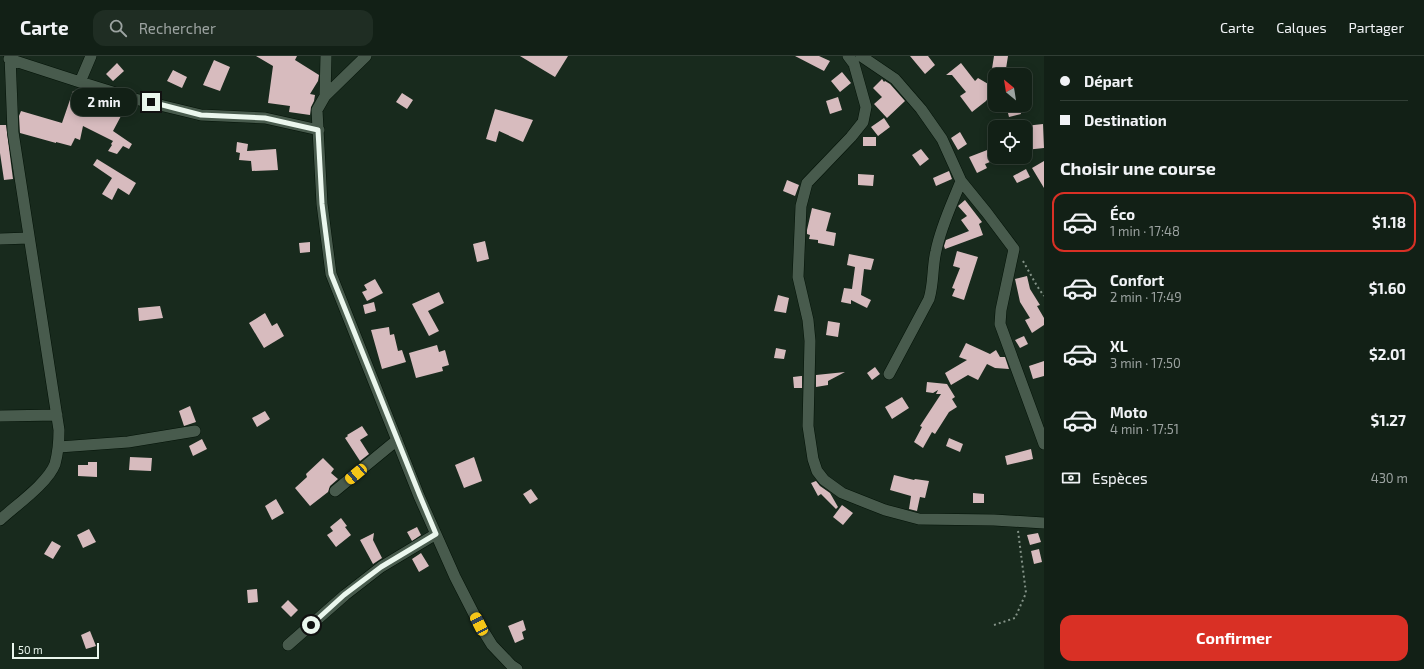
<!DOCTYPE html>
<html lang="fr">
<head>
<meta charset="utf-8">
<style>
	body { margin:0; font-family:"Exo 2",sans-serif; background:#1f2d23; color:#f1f3f6; height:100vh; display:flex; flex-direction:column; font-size:15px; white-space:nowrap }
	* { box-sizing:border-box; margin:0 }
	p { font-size:13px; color:#9ca3a1 }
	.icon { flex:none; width:22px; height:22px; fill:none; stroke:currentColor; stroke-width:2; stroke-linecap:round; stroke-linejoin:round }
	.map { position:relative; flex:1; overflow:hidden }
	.side { display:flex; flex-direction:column; background:#122016; width:380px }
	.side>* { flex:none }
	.banner { display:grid; align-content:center; height:88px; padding:0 16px; background:#122016 }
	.needle { width:26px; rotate:330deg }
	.fabs { position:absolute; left:988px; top:12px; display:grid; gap:8px }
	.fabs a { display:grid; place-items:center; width:44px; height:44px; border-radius:8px; background:#122016; box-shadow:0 2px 10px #0003,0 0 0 1px #313e35; font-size:20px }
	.scale { position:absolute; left:12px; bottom:10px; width:87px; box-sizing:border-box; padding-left:4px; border:2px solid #ebf7ee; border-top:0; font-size:11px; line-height:14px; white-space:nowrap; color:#ebf7ee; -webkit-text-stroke:3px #182a1d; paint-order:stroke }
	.end { position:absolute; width:18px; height:18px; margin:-9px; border:5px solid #ebf7ee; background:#111; box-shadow:0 0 0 2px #111 }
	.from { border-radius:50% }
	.bubble { position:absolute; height:28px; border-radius:12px; background:#122016; box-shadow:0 2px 10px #0003,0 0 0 1px #313e35; font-size:13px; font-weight:700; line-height:28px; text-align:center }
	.car { position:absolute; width:12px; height:24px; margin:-12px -6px; border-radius:5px; box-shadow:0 0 3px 1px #0007; background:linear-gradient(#f5c518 24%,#345 0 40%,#f5c518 0 76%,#345 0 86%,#f5c518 0) }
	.banner b { display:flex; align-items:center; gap:14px; height:38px; font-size:15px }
	.banner b+b { border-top:1px solid #313e35 }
	.banner i { width:10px; height:10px; background:#f1f3f6 }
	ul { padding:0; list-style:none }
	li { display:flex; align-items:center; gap:12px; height:60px; margin:0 8px 6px; padding:0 8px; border:2px solid transparent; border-radius:12px }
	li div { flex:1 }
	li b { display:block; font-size:15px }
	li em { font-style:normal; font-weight:700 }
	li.on { border-color:#d93025 }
	li>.icon { width:36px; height:36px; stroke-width:1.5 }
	h2 { padding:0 16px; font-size:18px; line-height:48px }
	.pay { display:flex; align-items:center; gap:10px; height:44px; padding:0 16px; font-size:15px }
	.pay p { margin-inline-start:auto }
	.button { display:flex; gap:8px; margin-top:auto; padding:8px 16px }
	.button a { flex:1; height:46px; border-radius:12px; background:#d93025; color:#fff; font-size:16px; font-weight:700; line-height:46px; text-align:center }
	header { display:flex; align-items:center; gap:24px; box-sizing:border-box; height:56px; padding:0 20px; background:#122016; border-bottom:1px solid #313e35 }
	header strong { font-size:19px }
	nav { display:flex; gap:22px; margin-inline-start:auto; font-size:14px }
	.search { width:280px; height:36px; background:#1f2d23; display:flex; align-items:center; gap:10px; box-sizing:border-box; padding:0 14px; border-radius:12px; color:#9ca3a1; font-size:15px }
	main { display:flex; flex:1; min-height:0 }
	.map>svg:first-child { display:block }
</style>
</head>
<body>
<header>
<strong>Carte</strong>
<div class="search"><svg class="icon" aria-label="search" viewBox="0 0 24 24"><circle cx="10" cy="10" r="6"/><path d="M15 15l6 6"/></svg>Rechercher</div>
<nav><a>Carte</a><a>Calques</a><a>Partager</a></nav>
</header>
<main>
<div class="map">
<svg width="1044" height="613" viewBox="0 0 1044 613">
	<rect width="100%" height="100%" fill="#182a1d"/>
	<path fill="#d7bbbe" d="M256,0H297L295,4L319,19L318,25L310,38L315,39L314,45L311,51L310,59L289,56L290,50L268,47L273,10Z
		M520,0H568L555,21Z
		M795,0H819L830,5L824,15Z
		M910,0H928L935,9L925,18Z
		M994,0H1008L1005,19H991Z
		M214,4L230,11L220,35L203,29Z
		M117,7L124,15L113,25L106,18Z
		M961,7L975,25L978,22L995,32L986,45L972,56L960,40L966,36L952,19H946Z
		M173,14L187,21L182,32L167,25Z
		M842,16L851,27L840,36L831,25Z
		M882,23L884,26L885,25L890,28L905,45L887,62L874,48L882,41L873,32Z
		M73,35L91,42L93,38L101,42L98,48L121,60L113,75L132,88L129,93L123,90L117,98L108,95L112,89L111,88L113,85L83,70L80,84L75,82L71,90L56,86V87L20,77L19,60L21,55L62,67Z
		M402,37L413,44L407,53L396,46Z
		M838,41L842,54L830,58L826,45Z
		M119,46L131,49L125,61L114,56Z
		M1006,49H1019L1021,58L1009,61Z
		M495,53L533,64L523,86L499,75L496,86L486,83Z
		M884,62L890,71L878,80L871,71Z
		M1043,68L1044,92L1025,94V70Z
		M0,69H6L13,123L4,124L0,97Z
		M960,76L967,88L958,94L951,82Z
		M863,81H876V90H863Z
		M237,86L248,88L247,95L276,93L278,114L252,115L251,105L239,104L240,97L236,96Z
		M995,91V104L985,108L987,112L977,117L969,101Z
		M921,93L929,103L920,110L912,99Z
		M97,103L136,127L129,139L118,132L112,144L102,138L112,122L93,109Z
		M1044,105V132L1032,112Z
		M1026,113L1030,121L1017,127L1013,120Z
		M949,115L952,123L936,130L933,122Z
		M858,118L874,119L873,130L858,129Z
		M787,124L799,129L795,140L783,135Z
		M965,144L982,166L979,168L983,179L945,193L944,190L946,184L969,175L961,164L967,160L958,150Z
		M812,152L831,157L826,175L836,177L834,190L818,187V184L809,183L810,179L807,178V174Z
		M485,185L489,203L477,206L473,188Z
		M310,186V196L300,197L299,187Z
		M957,195L978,201L964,244L952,240L955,233L952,232L960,212L953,210Z
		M849,198L874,203L871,214L864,213L861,239L871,244L867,252L851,244V248L841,246L844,232L852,233L855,211L847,209Z
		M1027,220L1030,233L1040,249L1037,250L1044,262V269L1032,277L1025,264L1030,262L1020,246L1015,223Z
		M375,223L383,237L367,245L362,236L367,234L364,229Z
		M439,236L444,247L428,255L439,275L429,280L412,248Z
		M778,239L789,242L786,257L774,255Z
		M374,246L376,255L365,258L363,249Z
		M160,250L163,262L139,265L138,252Z
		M265,257L272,270L277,267L284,280L264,292L249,267Z
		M828,265L840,267L838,281L826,279Z
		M389,271L390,279L394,278L398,295L402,294L406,306L382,313L371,274Z
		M1024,280L1028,288L1020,292L1015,284Z
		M966,287L990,298L996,294L1000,301H1005L1009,313L995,312L987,308L978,324L968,319L951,329L945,317L967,304L959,301Z
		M437,289L439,296L445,294L449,309L442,311L443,315L416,322L409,297Z
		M776,292L786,294L784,303L774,302Z
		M1044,305V320L1033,323L1029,310Z
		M875,311L880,318L872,324L867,317Z
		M845,316L828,325V329L816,331V319Z
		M801,320H802V332H794L793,321Z
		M927,326L947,328L955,341L952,343L957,351L949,356L935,378L932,376L923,392L914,386L922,371L920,370L941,338H936L938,334L933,337L926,336Z
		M902,341L909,352L892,363L885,351Z
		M190,350L196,366L184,370L179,355Z
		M265,355L270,363L257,371L252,362Z
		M362,370L368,379L360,384L369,398L360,405L345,382L348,380L347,379Z
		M949,382L963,388L960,396L946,390Z
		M202,383L207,393L193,400L189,390Z
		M1031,393L1033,403L1007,409L1005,400Z
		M130,401L152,402L151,415L129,414Z
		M474,401L482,425L464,432L455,409Z
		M323,402L334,413L331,417L338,423L330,430L328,436L310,450L295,432L307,421L306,418Z
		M88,406H97V421L78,420V409H88Z
		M894,419L914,424L915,423L929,425L925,442L920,441L917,455L909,453L911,440L890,434Z
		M816,425L820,430L830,437L838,451L836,453L821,438L818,440L811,427Z
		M531,433L538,443L530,448L523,438Z
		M973,437L984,438V447H973Z
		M276,443L284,457L272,464L265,450Z
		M842,449L853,457L843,469L833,461Z
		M341,462L347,470L345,471L351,479L336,491L327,479L333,475L330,471Z
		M417,471L421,479L412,485L407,476Z
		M89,473L96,486L83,492L77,479Z
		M374,477L373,484L382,502L373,508L360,484Z
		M1038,477L1041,486L1030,489L1027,479Z
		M52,485L61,490L53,503L44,498Z
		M1039,493L1042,506L1034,508L1031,495Z
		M421,497L429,510L419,516L412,503Z
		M257,533L258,546L248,547L247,534Z
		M288,544L298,554L291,561L281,551Z
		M523,564L526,574L522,576L524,583L515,587L508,570Z
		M90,575L96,590L86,593L81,579Z"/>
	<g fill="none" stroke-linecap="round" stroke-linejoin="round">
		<g stroke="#031207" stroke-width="12">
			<path id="street" d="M366,0L325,40L317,54L322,148L331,218L419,440L455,521L479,568L492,589L511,609L517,613
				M848,0L854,8L866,51L863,66L851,81L807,127L801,150L798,221L808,264L810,285L808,370L813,403L817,415L824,424L842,437L885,454L919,463L994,464L1044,467
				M861,0L895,23L921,53L942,83L961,125L987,157L1014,193L1001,254L1000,268L1044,388
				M9,3L80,26L135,43L201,59L265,62L319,74
				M80,26L91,0
				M325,40L326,0
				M0,183L29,182
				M889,318L929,243C934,227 932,211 936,195C941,170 952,148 961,125
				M0,360L57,359
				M59,391L128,386L195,375
				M335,435L397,384
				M0,464C15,450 48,427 55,408C58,397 59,386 59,374L13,76L10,0
				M288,589L345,539L381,511L436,478"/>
		</g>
		<path stroke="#849388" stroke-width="2" stroke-dasharray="2 3" stroke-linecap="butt" d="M1023,205L1037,230L1044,240
			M994,569L1015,562L1026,537L1018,475"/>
		<use href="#street" stroke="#485b4d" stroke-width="11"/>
	</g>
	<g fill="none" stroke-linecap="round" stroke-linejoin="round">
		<path stroke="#ebf7ee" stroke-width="5" d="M151,46L201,59L265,62L318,74L322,148L331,218L420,440L436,478L381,511L344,539L311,569"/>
	</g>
</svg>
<div class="fabs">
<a><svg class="needle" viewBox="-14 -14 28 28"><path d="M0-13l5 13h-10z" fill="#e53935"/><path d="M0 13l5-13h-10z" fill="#9ca3a1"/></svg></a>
<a><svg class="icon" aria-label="locate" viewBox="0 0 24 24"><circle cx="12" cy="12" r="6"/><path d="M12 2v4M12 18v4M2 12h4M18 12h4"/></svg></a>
</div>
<div class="scale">50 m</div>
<i class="end from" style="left:311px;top:569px"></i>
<i class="end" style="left:151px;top:46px"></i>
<div class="bubble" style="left:71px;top:32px;width:66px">2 min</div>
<i class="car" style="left:356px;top:418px;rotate:230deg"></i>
<i class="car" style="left:479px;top:568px;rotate:333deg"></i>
</div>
<section class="side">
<div class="banner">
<b><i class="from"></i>Départ</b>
<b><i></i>Destination</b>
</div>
<h2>Choisir une course</h2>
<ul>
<li class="on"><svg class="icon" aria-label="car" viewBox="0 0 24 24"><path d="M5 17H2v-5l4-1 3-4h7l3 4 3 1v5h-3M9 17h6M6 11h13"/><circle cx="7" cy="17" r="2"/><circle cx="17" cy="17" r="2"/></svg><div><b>Éco</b><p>1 min · 17:48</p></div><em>$1.18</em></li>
<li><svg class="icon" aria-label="car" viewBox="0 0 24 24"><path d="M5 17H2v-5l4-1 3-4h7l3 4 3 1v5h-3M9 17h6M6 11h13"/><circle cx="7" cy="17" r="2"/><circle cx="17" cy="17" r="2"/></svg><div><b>Confort</b><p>2 min · 17:49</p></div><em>$1.60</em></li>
<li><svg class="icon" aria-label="car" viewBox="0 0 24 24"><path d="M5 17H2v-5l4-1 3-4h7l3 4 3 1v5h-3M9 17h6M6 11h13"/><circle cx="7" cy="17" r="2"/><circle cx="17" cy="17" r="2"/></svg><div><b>XL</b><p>3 min · 17:50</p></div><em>$2.01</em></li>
<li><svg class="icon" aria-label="car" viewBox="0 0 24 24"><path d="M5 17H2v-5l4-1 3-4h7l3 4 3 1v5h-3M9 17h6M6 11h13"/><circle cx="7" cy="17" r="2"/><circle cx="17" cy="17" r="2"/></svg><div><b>Moto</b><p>4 min · 17:51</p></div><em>$1.27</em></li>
</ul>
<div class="pay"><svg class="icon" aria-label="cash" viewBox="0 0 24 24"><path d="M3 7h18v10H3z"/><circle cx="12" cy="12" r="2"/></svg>Espèces<p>430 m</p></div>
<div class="button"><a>Confirmer</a></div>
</section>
</main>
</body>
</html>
